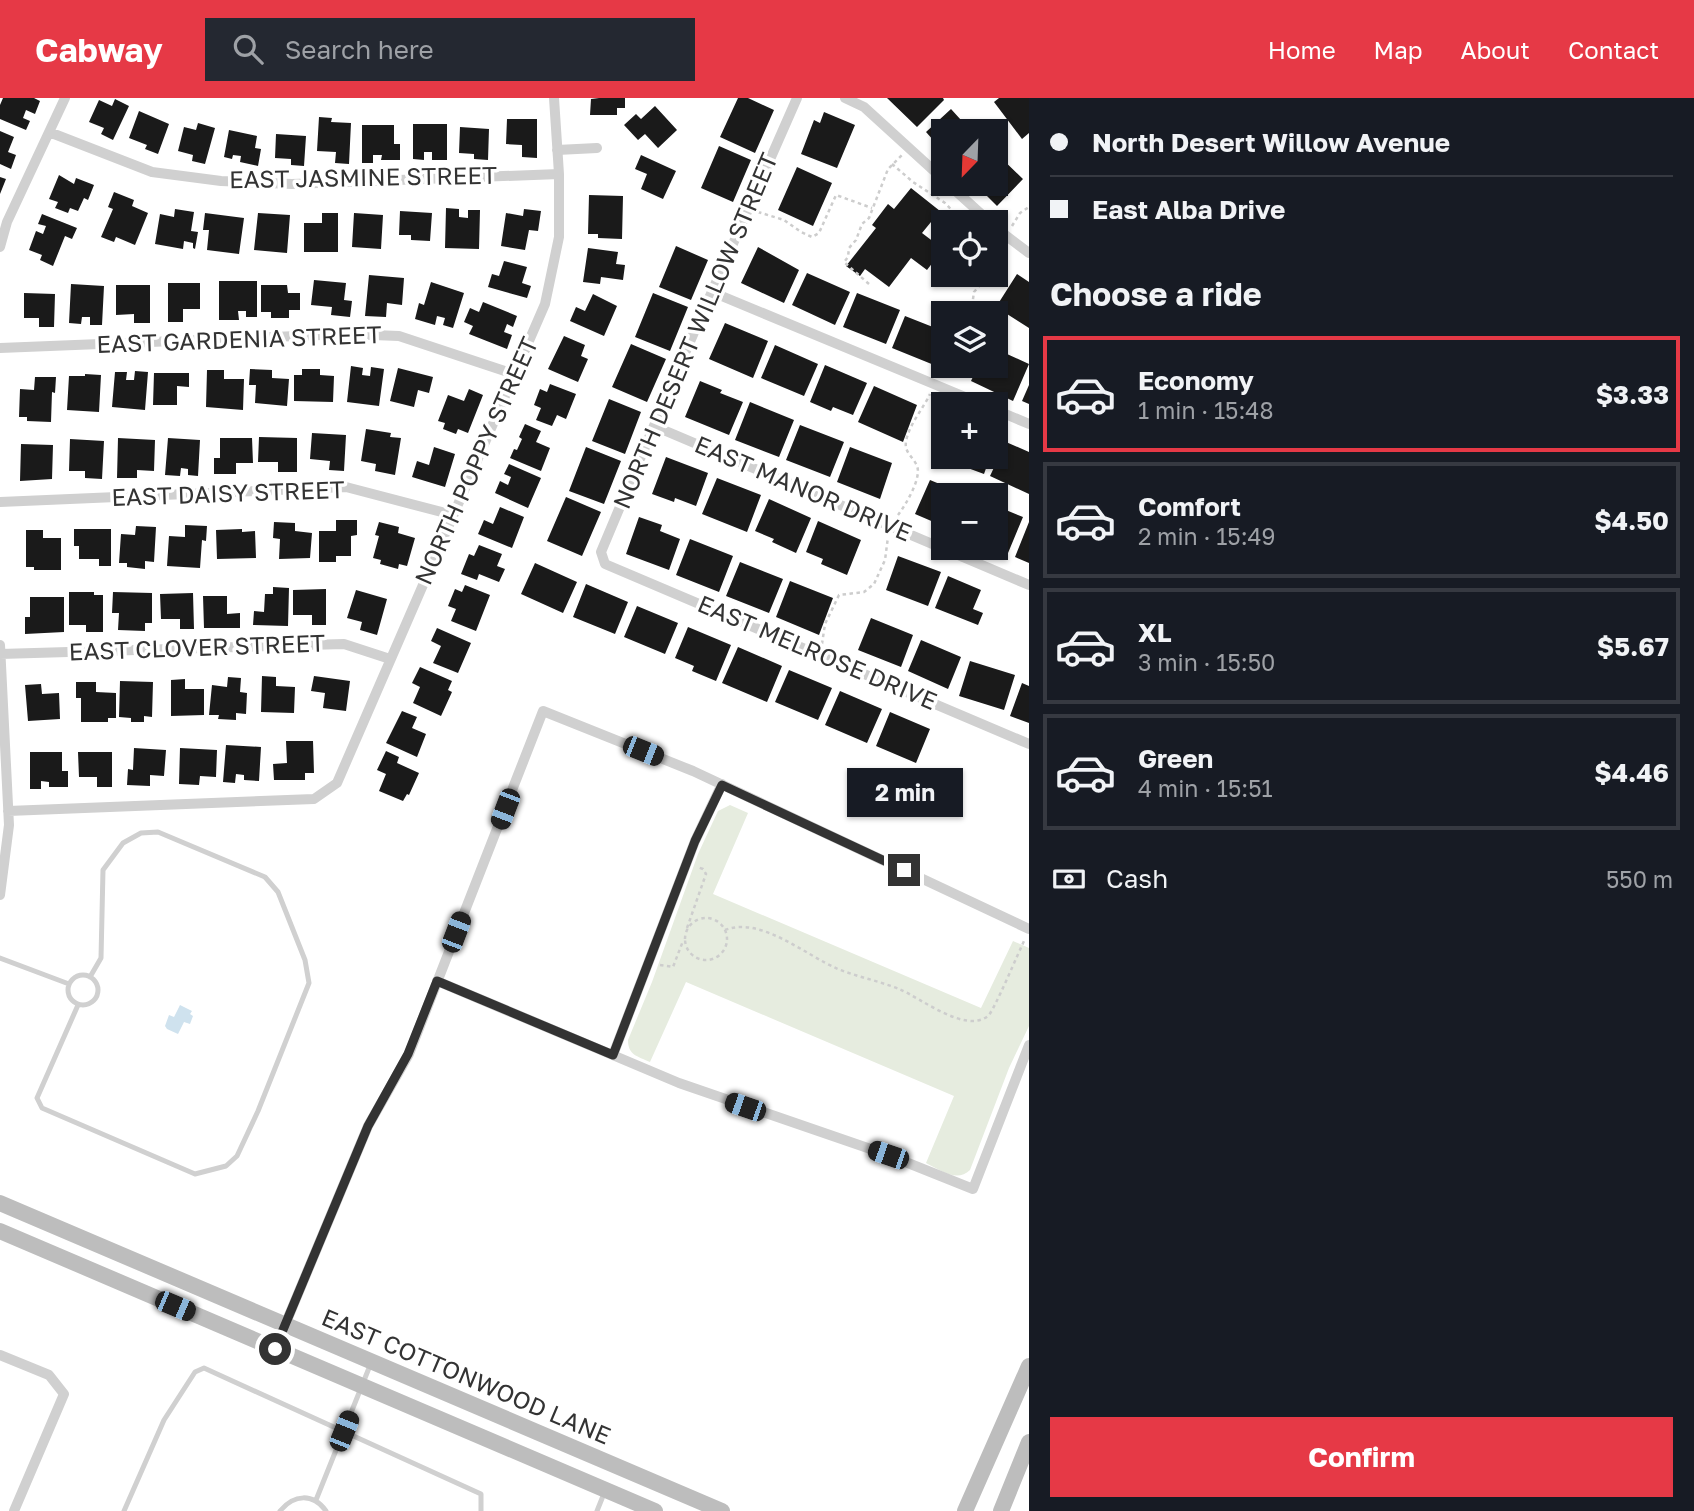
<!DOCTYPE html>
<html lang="en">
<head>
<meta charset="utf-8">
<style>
	body { margin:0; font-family:"Golos Text",sans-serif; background:#242831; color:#f1f3f6; height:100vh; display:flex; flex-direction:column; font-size:26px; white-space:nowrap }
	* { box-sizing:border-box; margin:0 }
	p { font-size:23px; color:#9ea1a6 }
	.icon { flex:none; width:38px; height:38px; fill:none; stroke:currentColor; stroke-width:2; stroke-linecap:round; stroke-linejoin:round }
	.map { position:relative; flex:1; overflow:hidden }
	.sheet { display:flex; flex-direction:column; background:#171b24; width:665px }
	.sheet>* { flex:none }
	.top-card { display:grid; align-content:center; height:154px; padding:0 21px; background:#171b24 }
	.needle { width:46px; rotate:203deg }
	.fabs { position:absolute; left:931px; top:21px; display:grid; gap:14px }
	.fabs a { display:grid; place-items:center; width:77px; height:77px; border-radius:0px; background:#171b24; box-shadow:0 2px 5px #0004; font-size:35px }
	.end { position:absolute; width:32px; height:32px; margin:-16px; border:9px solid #333; background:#fff; box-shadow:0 0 0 4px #fff }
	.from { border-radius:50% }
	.bubble { position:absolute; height:49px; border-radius:0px; background:#171b24; box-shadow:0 2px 5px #0004; font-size:23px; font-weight:700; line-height:49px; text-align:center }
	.car { position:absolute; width:21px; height:42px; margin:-21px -10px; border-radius:9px; box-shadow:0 0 5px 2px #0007; background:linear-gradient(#222 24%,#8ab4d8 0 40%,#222 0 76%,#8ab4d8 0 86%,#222 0) }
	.top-card b { display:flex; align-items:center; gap:24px; height:66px; font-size:26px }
	.top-card b+b { border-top:2px solid #363941 }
	.top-card i { width:18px; height:18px; background:#f1f3f6 }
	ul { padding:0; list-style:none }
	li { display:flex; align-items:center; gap:21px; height:116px; margin:0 14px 10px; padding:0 7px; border:4px solid #363941; border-radius:0px }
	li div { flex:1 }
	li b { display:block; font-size:26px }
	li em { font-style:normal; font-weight:700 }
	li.current { border-color:#e63946 }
	li>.icon { width:63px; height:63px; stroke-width:1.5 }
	h2 { padding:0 21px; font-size:32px; line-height:84px }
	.pay { display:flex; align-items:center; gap:18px; height:77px; padding:0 21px; font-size:26px }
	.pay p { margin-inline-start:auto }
	.button { display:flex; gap:14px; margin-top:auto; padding:14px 21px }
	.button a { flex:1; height:80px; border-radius:0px; background:#e63946; color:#fff; font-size:28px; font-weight:700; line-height:80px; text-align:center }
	header { display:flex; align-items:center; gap:42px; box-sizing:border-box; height:98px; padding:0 35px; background:#e63946; color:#fff }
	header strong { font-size:33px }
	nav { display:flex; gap:38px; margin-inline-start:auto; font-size:24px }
	.search { width:490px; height:63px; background:#242831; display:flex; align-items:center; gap:18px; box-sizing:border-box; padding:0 24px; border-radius:0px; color:#9ea1a6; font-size:26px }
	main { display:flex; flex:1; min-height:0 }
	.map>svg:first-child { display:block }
</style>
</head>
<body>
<header>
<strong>Cabway</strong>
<div class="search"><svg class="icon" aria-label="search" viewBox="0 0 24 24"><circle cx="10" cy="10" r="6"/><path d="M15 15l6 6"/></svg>Search here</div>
<nav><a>Home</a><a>Map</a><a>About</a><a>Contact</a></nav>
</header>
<main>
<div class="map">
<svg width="1029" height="1413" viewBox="0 0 1029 1413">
	<rect width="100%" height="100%" fill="#fff"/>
	<path fill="#e6ecdf" d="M730,707L748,715L713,796L981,910L1013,843L1029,850V928L1009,970L970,1072C957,1085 940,1072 926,1065L954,998L686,884L650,964C637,958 628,957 628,942L652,884L698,756L718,713Z"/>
	<path fill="#cfe2ee" d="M180,907L192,913L190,916L193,918L190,926L184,924L178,936L167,931L165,928L169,917L174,919Z"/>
	<path fill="#1a1a1a" d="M3,0H34L40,3L35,16L26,12L23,20L30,23L26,32L0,21V7Z
		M599,0H625V10H617V17H590L591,1Z
		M738,0H748L774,12L755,55L720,39Z
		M887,0H943L944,2L917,29Z
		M999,0H1029V35L1022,41L994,4Z
		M115,1L129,8L113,42L101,36L104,30L89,24L99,2L112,8Z
		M655,8L677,32L658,50L645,36L638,42L624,27L636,16L641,21Z
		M951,11L971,33H943V53L926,34Z
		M139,13L169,26L158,56L145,51L147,47L129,40Z
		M824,14L855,27L837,70L801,56L814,22L820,25Z
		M319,19L332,20L331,24L351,25L349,66L335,65L336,54L317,53Z
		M507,21H537V60L522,59V47L506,46Z
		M198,25L215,30L205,66L192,63L193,57L178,53L184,29L196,32Z
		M413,26H447V62H432V54H424V62L413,61Z
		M362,27H394V46H400V62H381L382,57H373V65H362Z
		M460,29L489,31L488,62L474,61V56L459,55Z
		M229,32L257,38L255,50L261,51L258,68L240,64L241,58L233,57L232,61L224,59Z
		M0,33L14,39L8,54L16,57L11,71L0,66Z
		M276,36L306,38L304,68L291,67V61L275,60Z
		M719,48L751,62L733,104L701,90Z
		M996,55L1023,81L997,108L975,86H996Z
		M641,57L676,73L663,101L641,91L647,76L635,71Z
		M797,69L832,85L813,128L778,112Z
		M59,77L74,86L76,80L94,87L88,102L84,100L78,113L70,110L68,115L55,110L58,104L49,101Z
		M0,79L6,81L0,96Z
		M911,90L940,113L922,135L943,151L927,172L911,160L889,189L865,171L860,178L846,168L876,130L872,127L888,106L894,111Z
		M114,94L134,102L132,108L148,115L135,147L116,139L114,144L101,139L113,111L108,109Z
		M589,97L623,98L622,141L598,140V136H588Z
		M446,110L459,111V119L468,120V112H480L479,151L445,150Z
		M175,111L194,114L191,133L198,134L195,151L193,150V145L184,143L183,151L155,146L160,116L174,119Z
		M524,111L541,113L538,133L529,132L525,152L501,148L506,115L523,118Z
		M400,113L432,115L430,143L411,142V137H399Z
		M205,115L244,120L239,156L207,152L209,132H203Z
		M258,115L290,117L287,155L254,152Z
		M322,115H338V154H304V125H322Z
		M354,115L383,117L381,151L352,149Z
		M42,116L77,130L72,141L65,138L53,168L40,162L42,157L29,152L36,133L43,136L46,128L38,126Z
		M676,148L708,162L691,202L659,189Z
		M758,149L799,172L784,205L741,185Z
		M588,150L618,154L616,166L625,167L623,182L601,179L600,186L583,184Z
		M504,163L527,169L522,185L531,188L527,200L488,189L492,176L499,178Z
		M807,175L850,194L835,227L792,207Z
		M1017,176L1029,184V230L996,209Z
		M369,177L404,180L402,207L387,205L386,219L365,218Z
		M314,182L346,185L344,202L352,203L350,219L331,217L332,209L311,207Z
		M219,183H257V219H246V213H238L239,222H219Z
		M431,184L464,195L453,230L443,227L445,220L437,218L435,227L415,221L419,205L424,207Z
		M168,185H200V211H183V224H168Z
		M71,186L104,188L102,227H90V219H82L81,226L69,225Z
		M116,187H150V225H134V216L116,217Z
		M261,187H287L288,195H300V212H289V220H271V214H261Z
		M24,195L55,196L54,229H39V220H24Z
		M653,195L688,209L670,253L635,239Z
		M857,195L900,212L886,246L843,229Z
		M593,196L617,208L604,238L570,223L576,209L585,213Z
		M483,204L517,218L513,229L507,226L504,234L512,237L507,251L469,236L473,228L464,224L470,210L479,214Z
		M905,218L943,233V244L934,267L892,250Z
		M725,225L768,243L753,280L709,261Z
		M564,238L585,247L581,258L588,261L578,284L548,271Z
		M631,246L666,261L647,304L612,289Z
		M775,247L818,266L804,298L761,280Z
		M996,251L1029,266L1013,303L971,283L978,268H996Z
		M825,267L867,285L853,317L833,309L831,313L810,304Z
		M351,268L363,270L362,277L370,278L371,269L384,271L379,308L347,304Z
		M398,270L433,279L429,295L418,292L414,309L390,303Z
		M250,271L272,272V280L289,281L287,308L255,305L256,287H249Z
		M302,271H320V277L334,278L333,304L294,303V277H302Z
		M207,272H224V281H244L243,312L206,309Z
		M135,273L148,274L145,312L112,309L115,274H127L126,282H134Z
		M154,275H189V289L177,288V307H153Z
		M85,276L101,277L99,314L67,312L69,278H85Z
		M35,279H56L55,295L52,294L51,324L27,323V319H19L20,291L34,292Z
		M700,283L722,292L720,295L743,304L729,337L685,319Z
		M550,286L576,296L566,321L557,317L552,328L536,322L541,310L534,307L540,291L547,294Z
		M1029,287V306L1022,303Z
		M874,288L917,307L903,344L858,324Z
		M469,291L483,297L468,335L458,331L456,336L443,331L445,325L438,323L448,297L464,303Z
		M609,301L641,314L625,356L592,343Z
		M750,304L794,322L779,359L735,342Z
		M525,326L541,333L536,344L550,350L541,373L510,360L514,351L517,352L522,341L519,339Z
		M800,327L844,344L830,379L786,362Z
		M366,331L391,335L390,339L401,340L395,377L375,373L376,366L361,363Z
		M312,335L346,337L344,373L329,372L330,363L310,361Z
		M259,339L297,340V374H278V364H258Z
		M118,340L155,342L154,373L137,372V380H117Z
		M168,340L200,342L198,378L188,377V371L181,370L180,378L165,377Z
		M220,340H252L253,365H236V376H214V360H220Z
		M70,341L104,343L102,381L85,380V373H69Z
		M1006,344L1029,354V396L990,378Z
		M21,346L53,347L52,381L20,383Z
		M434,349L455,356L445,389L412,379L417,363L429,367Z
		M586,349L621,363L604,406L569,393Z
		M850,349L892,365L880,401L837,384Z
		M943,350V359H990L984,376L938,359Z
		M666,359L708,375L696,408L675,400L674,404L652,396Z
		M509,366L541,380L528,410L495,395L500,383L508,387L511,379L504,376Z
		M717,380L761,397L747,434L702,416Z
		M930,382L966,397H943V428L915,416Z
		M566,399L601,414L582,458L547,443Z
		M769,401L811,420L796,455L772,444L774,441L755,433Z
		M500,409L524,419L512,450L478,436L484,422L493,426Z
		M1001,410L1023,419L1008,455L996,450V423Z
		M639,419L662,427L660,433L680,441L669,472L626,456Z
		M336,422H357V437L351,438V458H336V464H319V433H336Z
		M818,423L861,442L847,477L821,466L823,461L806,454Z
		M274,424L295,425V433L312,435L310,460L279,461L280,441L273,440Z
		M379,424L399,429L398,435L415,440L407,468L399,466L398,471L380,466L381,462L373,460L379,438L375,437Z
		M1029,424V465L1015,459Z
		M185,427L207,428L206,443L202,442L200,470L167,468L169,438L185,439Z
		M136,428L156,429L154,464L145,463V471L127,469V465H119L121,436L135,437Z
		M74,431H111V468H99V461H79V448H74Z
		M242,431V434L255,433L256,460L217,461L216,432Z
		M26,432H43V440H61V472H34V469H26Z
		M690,441L733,458L719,494L676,477Z
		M479,447L502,456L497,468L505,471L499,484L479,476L477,482L461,476L469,456L474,458Z
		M898,458L941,474L928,508L886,492Z
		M740,464L783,481L769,515L726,498Z
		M535,465L577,484L563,515L521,496Z
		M948,478L981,492L973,511L983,515L978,527L935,510Z
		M790,483L833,500L819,537L776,519Z
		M586,486L628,504L615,536L573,519Z
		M465,487L490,497L476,533L451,523L456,511L448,508L455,491L462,494Z
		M273,489L289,490L288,528L253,527L254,513L264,514L265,496H273Z
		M326,491V527H312V517H293V492Z
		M356,492L387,501L377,537L360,532L362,524L347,520Z
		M69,494H94V497H103V534H86V527H69Z
		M113,494L152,495V525H145V533L118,532L119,515H112Z
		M193,495L194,531H180V521H161L160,496Z
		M203,498H227V516L240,515V530H204Z
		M30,499H64V534L25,536V519H30Z
		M637,508L678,525L665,556L624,539Z
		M871,520L913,537L901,569L858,552Z
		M688,529L731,547L716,583L692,573L694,568L675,560Z
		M437,530L471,545L458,575L433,565L441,548L431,543Z
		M921,542L961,559L948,591L908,573Z
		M738,549L782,568L767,604L722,585Z
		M970,563L1015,577L1004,612L959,598Z
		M420,569L452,583L448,592L452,594L441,618L413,605L420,589L412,585Z
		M789,572L832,590L818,622L775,604Z
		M262,578L276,579V588L295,589L294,615L261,614Z
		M314,578L350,583L346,613L323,610L325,595L311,593Z
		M228,579L241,580L240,594L247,595L246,616L236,615V622L218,621L219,617H209L212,587L227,589Z
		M185,581V591H204V617L171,618V582Z
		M120,583L153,584L152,619L144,618V624H131V620L119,619Z
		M76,584H96V594L116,595V620H108V624H81V600H76Z
		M1022,585L1029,588V625L1010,618Z
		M41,586L42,596L59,595L60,621L28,623L25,587Z
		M840,593L882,611L867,645L825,627Z
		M402,613L417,619L412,630L426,636L417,659L386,645Z
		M890,614L930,631L916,665L876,648Z
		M286,643H313L314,675H305V682H274L273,666L287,665Z
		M226,647L261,649L259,683L244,682V677L236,676L235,685L223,684Z
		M134,650L166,652L164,678L150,677V688L127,687L128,671L133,672Z
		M180,650L217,652L216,679L200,678L199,687L179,686Z
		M386,653L399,659L397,665L419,675L409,697L407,696L403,703L379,693L386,676L377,672Z
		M30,654H62V673H68V689H49V684L41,683V691H30Z
		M78,654H112V689H97V679H79Z"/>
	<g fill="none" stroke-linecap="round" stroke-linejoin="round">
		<path stroke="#cdcdcd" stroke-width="2.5" stroke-dasharray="3.5 3.5" stroke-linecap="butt" d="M892,66L913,84L945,105L963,124
			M758,114L784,122L801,134L812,139L819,135L836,97L872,110
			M1012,128L1020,115L1029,109
			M869,186L844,164L848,159L849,150L856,142L862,126L869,120L888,71L902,57
			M971,215L974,194L989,177
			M937,276L943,254
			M898,417C905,408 922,380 917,368C914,360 904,354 906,344C908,328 923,311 930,296
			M822,546L825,526L839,497L864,494L874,486L885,462L888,439
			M685 841a21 21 0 1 1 42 0a21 21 0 1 1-42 0Z
			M687,830L706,776L703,771L697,769
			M725,832C761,818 805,857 838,871C858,879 879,883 899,891C921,900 965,936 988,918C994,913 1019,853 1025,841
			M660,867L673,869L683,843"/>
		<path stroke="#d0d0d0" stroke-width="5" d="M0,860L69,886
			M68 892a15 15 0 1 1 30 0a15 15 0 1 1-30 0Z
			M78,907L37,1000L42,1010L195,1076L226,1068L237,1058L258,1013L309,885L305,862L278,794L265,779L158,734L141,735L123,745L103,772L101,860L90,879
			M316,1402L371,1265
			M124,1413L164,1322L195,1274L204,1270L481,1396V1413
			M280,1413C294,1396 313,1395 326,1413
			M597,1413L605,1393"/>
		<path stroke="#d0d0d0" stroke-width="10" d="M797,0L674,280L601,454L605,466L1029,646
			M845,0L864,9L943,81
			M49,34L152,74L221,83L292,86L559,76
			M557,52L597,50
			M948,86L990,124
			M996,130L1029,155
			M0,149L7,124L65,0
			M712,194L982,306
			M0,250L347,236L399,238L514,276
			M996,312L1029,326
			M654,328L1029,487
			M0,404L346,389L453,417
			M0,547L9,727L0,797
			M0,556L344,546L390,561
			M8,713L314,701L337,685L545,206L559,139V76L554,0
			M437,883L679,985L888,1057L973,1091L1029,947
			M613,957L695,743L722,686
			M275,1251L368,1028L409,956L543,613L693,673L1029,831
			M0,1257L49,1277L64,1296L14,1413"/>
		<path stroke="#bdbdbd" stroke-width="16" d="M0,1105L722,1413
			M0,1133L655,1413
			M965,1413L1029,1268
			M1001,1413L1029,1344"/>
	</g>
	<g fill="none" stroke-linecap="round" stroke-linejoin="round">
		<path stroke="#333" stroke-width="9" d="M275,1251L368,1028L408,956L437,883L613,957L695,743L722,687L904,772"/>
	</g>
	<g text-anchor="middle" stroke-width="7" stroke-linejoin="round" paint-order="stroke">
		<g font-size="24" fill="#333" stroke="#fff">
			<text transform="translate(363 80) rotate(-1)" y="8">EAST JASMINE STREET</text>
			<text transform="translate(696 233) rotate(-67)" y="8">NORTH DESERT WILLOW STREET</text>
			<text transform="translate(239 242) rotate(-2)" y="8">EAST GARDENIA STREET</text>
			<text transform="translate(477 363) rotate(-66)" y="8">NORTH POPPY STREET</text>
			<text transform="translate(803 391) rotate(23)" y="8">EAST MANOR DRIVE</text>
			<text transform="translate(228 396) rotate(-2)" y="8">EAST DAISY STREET</text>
			<text transform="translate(197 550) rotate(-2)" y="8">EAST CLOVER STREET</text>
			<text transform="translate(817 555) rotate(23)" y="8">EAST MELROSE DRIVE</text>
			<text transform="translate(466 1279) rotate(23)" y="8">EAST COTTONWOOD LANE</text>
		</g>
	</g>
</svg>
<div class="fabs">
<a><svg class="needle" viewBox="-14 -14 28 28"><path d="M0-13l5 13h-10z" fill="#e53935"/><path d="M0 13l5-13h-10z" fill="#9ea1a6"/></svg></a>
<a><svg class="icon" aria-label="locate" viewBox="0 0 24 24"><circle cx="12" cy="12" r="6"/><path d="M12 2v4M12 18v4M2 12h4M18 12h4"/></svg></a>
<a><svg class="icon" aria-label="layers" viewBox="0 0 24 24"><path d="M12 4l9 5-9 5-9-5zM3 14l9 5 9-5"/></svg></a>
<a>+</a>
<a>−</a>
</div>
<i class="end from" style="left:275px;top:1251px"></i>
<i class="end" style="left:904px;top:772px"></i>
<div class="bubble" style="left:847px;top:670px;width:116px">2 min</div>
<i class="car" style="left:643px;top:653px;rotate:112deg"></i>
<i class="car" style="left:505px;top:711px;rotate:201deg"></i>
<i class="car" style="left:456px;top:834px;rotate:21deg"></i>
<i class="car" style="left:745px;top:1009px;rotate:289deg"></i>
<i class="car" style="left:888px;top:1057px;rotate:289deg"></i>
<i class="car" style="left:175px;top:1208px;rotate:113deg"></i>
<i class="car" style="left:344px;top:1333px;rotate:22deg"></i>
</div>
<section class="sheet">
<div class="top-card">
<b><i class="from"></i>North Desert Willow Avenue</b>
<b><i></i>East Alba Drive</b>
</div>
<h2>Choose a ride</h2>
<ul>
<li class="current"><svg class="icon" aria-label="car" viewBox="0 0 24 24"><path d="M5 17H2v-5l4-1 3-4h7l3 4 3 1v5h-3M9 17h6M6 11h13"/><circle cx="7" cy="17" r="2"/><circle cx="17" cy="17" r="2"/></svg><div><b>Economy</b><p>1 min · 15:48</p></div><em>$3.33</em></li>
<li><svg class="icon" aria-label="car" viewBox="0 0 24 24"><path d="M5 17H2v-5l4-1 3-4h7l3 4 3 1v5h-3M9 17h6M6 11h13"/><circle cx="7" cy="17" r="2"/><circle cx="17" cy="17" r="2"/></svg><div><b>Comfort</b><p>2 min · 15:49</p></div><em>$4.50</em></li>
<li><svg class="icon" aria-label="car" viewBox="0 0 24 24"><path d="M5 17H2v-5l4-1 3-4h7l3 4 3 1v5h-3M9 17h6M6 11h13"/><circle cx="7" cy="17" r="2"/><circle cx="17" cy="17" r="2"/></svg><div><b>XL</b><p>3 min · 15:50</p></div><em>$5.67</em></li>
<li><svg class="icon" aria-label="car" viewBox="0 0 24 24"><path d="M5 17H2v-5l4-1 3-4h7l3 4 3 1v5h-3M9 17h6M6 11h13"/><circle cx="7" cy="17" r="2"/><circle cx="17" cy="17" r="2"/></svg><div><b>Green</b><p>4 min · 15:51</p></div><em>$4.46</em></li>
</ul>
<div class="pay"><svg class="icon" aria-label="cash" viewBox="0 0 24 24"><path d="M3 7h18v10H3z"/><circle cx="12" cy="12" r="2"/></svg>Cash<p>550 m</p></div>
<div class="button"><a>Confirm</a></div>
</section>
</main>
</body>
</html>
